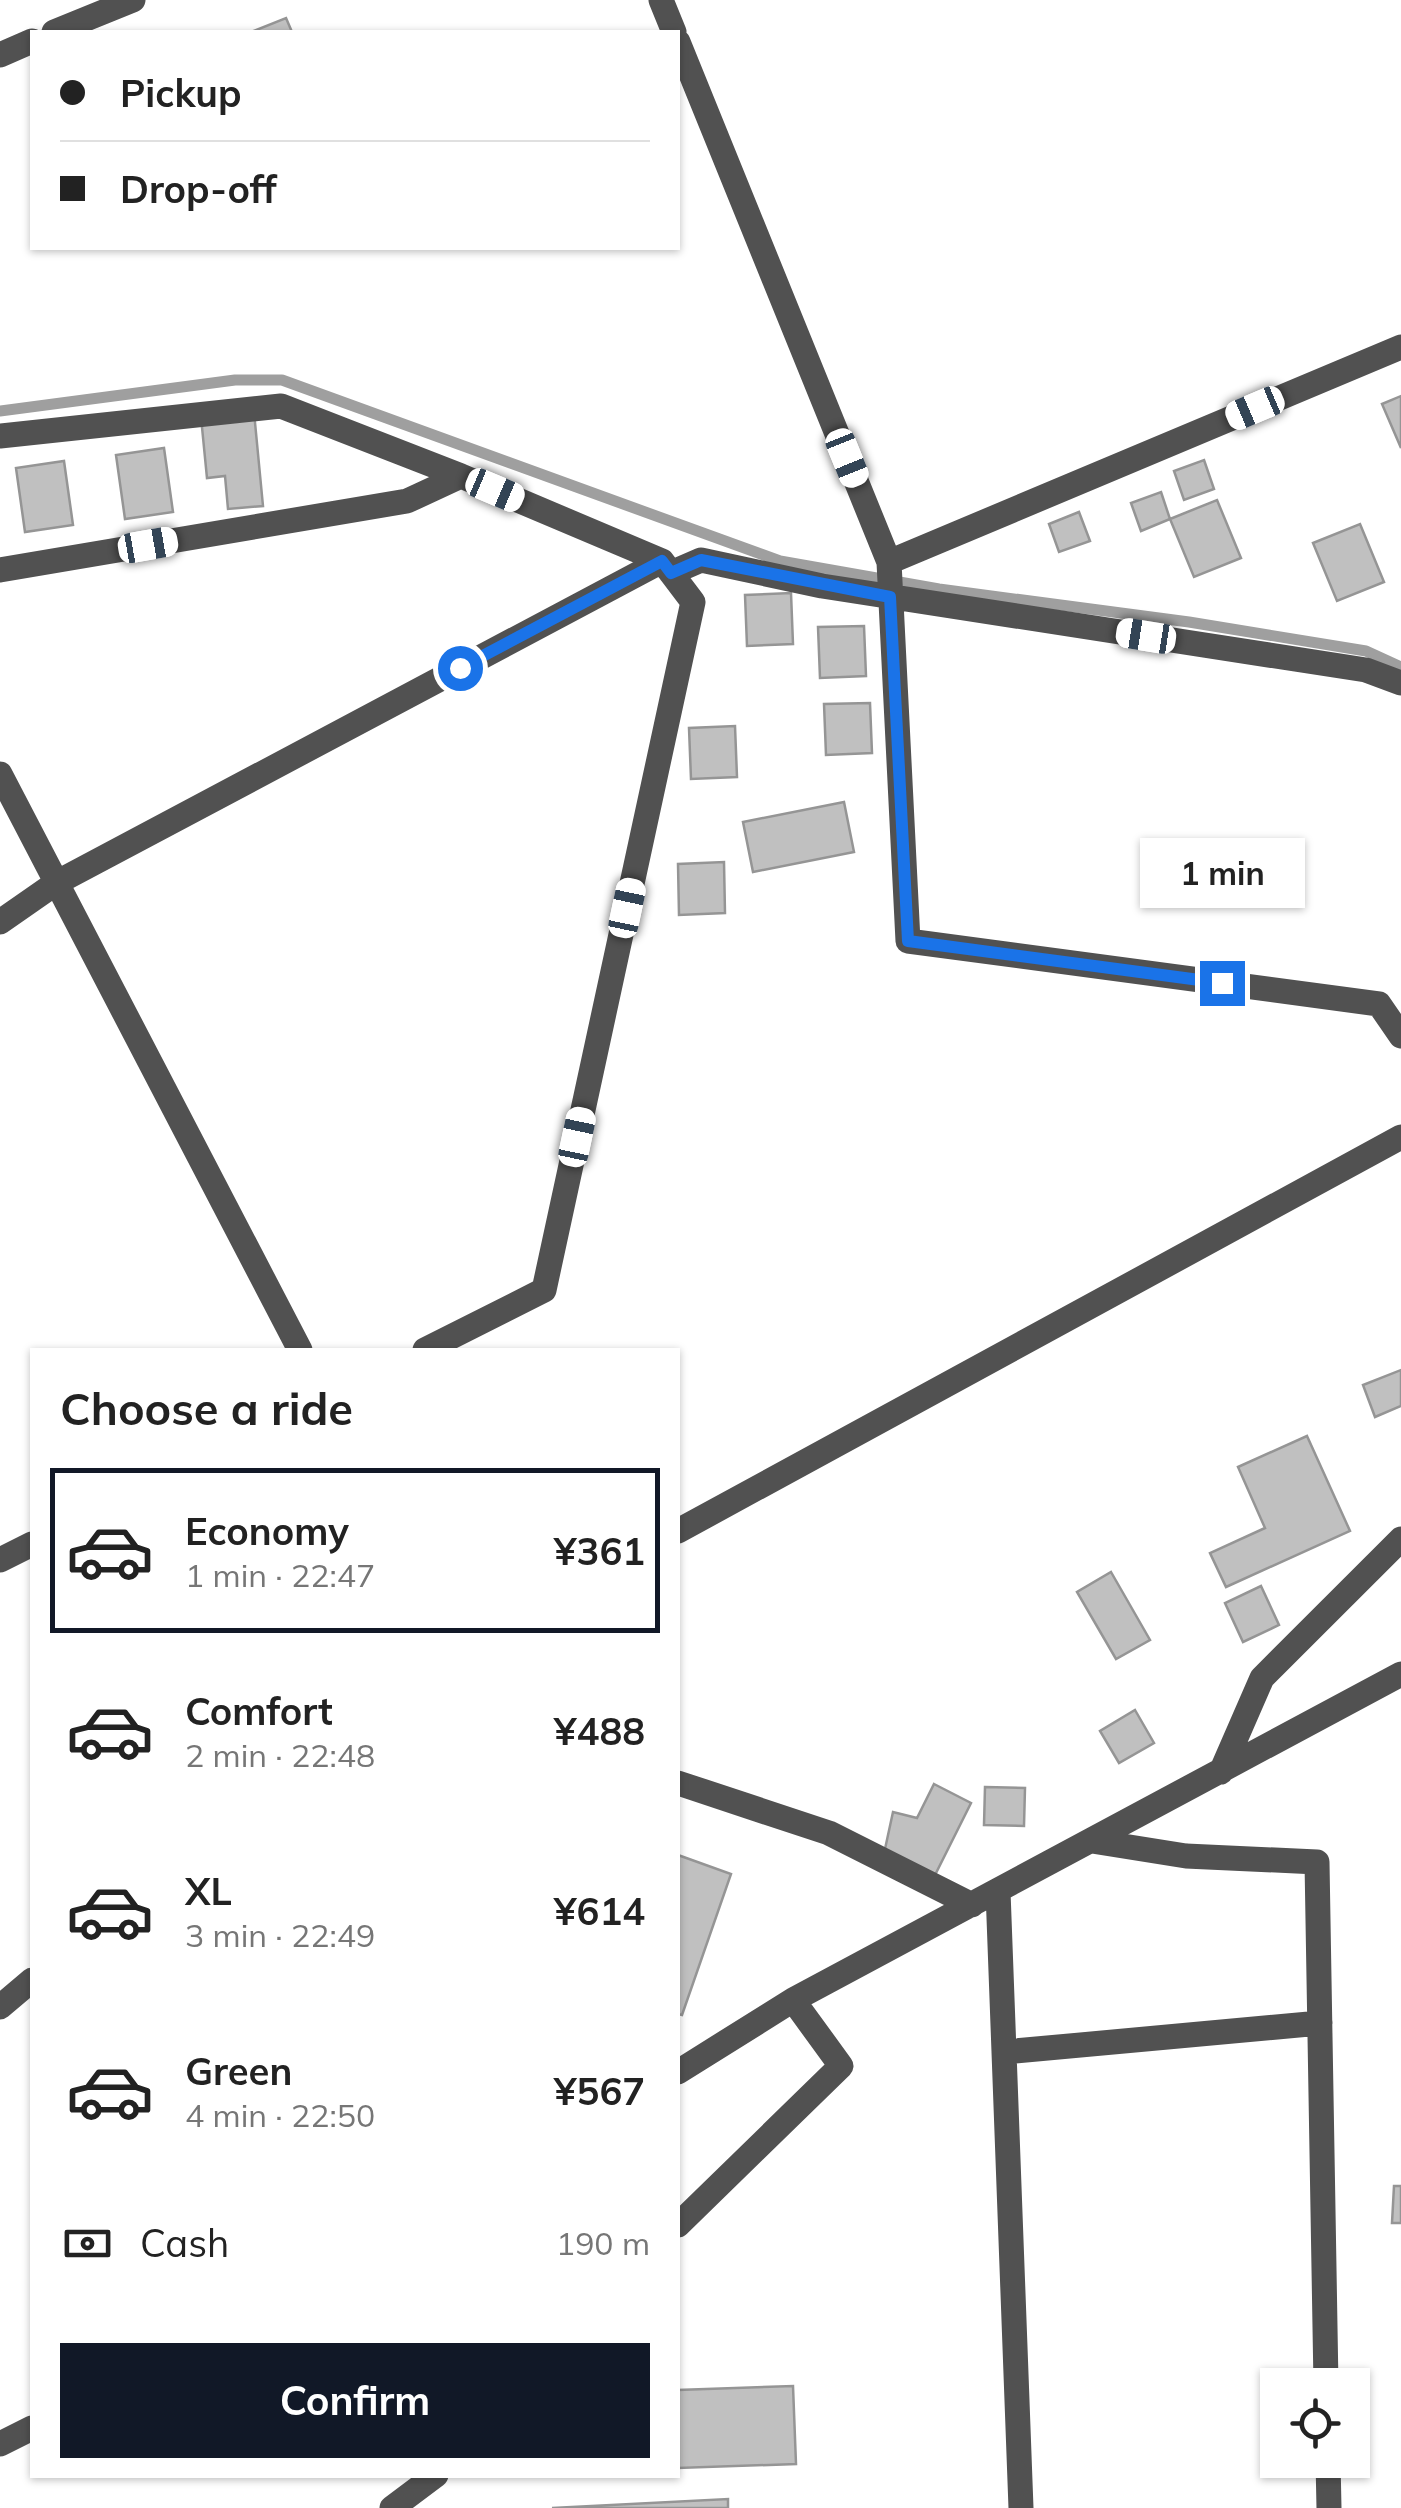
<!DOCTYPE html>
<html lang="en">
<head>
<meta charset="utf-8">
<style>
	body { margin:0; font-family:Mulish,sans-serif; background:#f2f2f2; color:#222; height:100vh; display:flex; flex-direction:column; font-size:38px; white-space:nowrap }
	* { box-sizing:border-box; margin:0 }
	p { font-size:32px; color:#767676 }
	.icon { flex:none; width:55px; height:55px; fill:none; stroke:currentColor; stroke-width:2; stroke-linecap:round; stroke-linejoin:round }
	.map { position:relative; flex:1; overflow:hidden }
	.sheet { position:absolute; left:30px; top:1348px; width:650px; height:1130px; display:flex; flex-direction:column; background:#fff; border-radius:0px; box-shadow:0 2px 8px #0004 }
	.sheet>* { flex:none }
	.banner { position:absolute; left:30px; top:30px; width:650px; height:220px; border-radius:0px; box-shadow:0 2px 8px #0004; display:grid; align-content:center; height:220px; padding:0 30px; background:#fff }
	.buttons { position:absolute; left:1260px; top:2368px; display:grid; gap:20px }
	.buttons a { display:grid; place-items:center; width:110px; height:110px; border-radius:0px; background:#fff; box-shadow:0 2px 8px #0004; font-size:50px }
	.end { position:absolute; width:45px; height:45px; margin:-22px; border:12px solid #1a73e8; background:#fff; box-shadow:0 0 0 5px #fff }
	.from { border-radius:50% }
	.bubble { position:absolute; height:70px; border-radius:0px; background:#fff; box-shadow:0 2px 8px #0004; font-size:32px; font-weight:700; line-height:70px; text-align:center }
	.car { position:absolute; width:30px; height:60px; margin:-30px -15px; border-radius:12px; box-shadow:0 0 8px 2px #0007; background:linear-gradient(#fff 24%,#345 0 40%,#fff 0 76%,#345 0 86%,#fff 0) }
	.banner b { display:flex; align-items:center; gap:35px; height:95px; font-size:38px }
	.banner b+b { border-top:2px solid #e0e0e0 }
	.banner i { width:25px; height:25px; background:#222 }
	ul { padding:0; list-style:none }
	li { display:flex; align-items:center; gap:30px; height:165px; margin:0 20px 15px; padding:0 10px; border:5px solid transparent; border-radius:0px }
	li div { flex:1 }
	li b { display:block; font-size:38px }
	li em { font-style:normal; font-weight:700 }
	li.active { border-color:#111827 }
	li>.icon { width:90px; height:90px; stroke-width:1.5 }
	h2 { padding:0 30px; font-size:45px; line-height:120px }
	.pay { display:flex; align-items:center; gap:25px; height:110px; padding:0 30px; font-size:38px }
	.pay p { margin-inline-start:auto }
	.button { display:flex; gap:20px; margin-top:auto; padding:20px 30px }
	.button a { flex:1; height:115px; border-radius:0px; background:#111827; color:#fff; font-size:40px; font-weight:700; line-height:115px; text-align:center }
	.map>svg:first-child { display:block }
</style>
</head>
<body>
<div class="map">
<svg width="1401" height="2508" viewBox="0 0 1401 2508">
	<rect width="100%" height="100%" fill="#fff"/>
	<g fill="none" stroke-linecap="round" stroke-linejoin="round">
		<path stroke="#9f9f9f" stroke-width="11" d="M0,411L235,380H282L780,561L939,589L1189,622L1366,651L1401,667"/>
	</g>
	<path fill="#c0c0c0" stroke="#959595" stroke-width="2.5" d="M286,18L292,32H251Z
		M1401,396V448L1382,404Z
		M254,412L263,506L228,509L225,476L207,478L201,417Z
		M164,448L173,512L125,519L116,455Z
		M1204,460L1214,489L1184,500L1174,471Z
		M64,461L73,525L25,532L16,468Z
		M1161,492L1170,519L1141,531L1131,503Z
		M1217,500L1241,558L1194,577L1170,519Z
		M1079,512L1090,541L1059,552L1049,524Z
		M1360,524L1384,582L1337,601L1313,543Z
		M791,593L793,644L747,646L745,595Z
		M864,626L866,676L820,678L818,627Z
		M870,703L872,753L826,755L824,704Z
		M735,726L737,777L691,779L689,728Z
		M844,802L854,852L753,872L743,822Z
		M724,862L725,913L679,915L678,864Z
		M1401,1370V1406L1375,1417L1363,1385Z
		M1307,1436L1350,1531L1226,1587L1210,1553L1265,1528L1238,1467Z
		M1111,1572L1150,1640L1116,1659L1077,1592Z
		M1261,1586L1279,1625L1243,1642L1225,1603Z
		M1135,1710L1154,1743L1119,1763L1100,1731Z
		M934,1784L971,1803L935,1875L885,1849L893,1812L917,1818Z
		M985,1787L1025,1788L1024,1826L984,1825Z
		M678,1855L731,1874L682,2015L678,2014Z
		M1394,2186H1401V2223H1392Z
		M793,2386L796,2464L678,2468V2390Z
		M728,2499V2508H552Z"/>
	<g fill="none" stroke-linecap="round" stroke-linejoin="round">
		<path stroke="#515151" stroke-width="25" d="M661,0L674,32
			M54,32L133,0
			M678,42L889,562L908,941L1379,1004L1401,1036
			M0,55L32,41
			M0,436L281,406L461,476L662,561L693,602L544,1290L425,1350
			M889,562L1401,347
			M0,570L407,501L461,476
			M671,573L701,560L822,586L1366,670L1401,683
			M0,774L300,1350
			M0,922L56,883L662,561
			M678,1531L1401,1137
			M0,1560L32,1544
			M1221,1772L1262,1678L1401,1539
			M678,1783L829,1833L972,1905
			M1092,1841L1186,1856L1317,1862L1326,2385
			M998,1891L1021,2508
			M0,2007L32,1980
			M1004,2052L1320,2023
			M678,2072L793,2000L1401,1674
			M678,2225L841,2066L793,2000
			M0,2444L32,2428
			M1328,2460L1329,2508
			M392,2508L436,2475"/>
	</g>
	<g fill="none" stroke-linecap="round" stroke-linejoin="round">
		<path stroke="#1a73e8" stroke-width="12" d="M460,668L662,561L671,573L701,560L890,597L908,941L1222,983"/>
	</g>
</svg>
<div class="buttons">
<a><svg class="icon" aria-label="locate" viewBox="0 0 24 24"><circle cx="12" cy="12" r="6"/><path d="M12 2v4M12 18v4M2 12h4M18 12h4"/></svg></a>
</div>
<i class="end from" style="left:460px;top:668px"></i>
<i class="end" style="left:1222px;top:983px"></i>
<div class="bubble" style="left:1140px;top:838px;width:165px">1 min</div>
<i class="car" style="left:1255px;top:408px;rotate:247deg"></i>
<i class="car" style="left:847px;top:458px;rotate:158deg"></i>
<i class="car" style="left:495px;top:490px;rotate:113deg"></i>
<i class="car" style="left:148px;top:545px;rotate:80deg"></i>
<i class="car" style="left:1146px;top:636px;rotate:279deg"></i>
<i class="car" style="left:627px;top:908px;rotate:12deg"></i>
<i class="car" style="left:577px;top:1137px;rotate:12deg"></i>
<div class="banner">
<b><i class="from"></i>Pickup</b>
<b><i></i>Drop-off</b>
</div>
<section class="sheet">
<h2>Choose a ride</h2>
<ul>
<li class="active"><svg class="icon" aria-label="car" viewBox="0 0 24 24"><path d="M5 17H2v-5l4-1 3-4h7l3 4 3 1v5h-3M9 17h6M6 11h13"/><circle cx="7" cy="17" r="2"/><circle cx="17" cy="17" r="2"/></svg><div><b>Economy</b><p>1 min · 22:47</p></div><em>¥361</em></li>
<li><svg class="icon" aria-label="car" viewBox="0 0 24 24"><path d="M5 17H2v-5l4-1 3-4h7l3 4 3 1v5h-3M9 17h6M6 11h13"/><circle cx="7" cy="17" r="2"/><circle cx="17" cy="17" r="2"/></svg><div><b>Comfort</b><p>2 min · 22:48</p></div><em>¥488</em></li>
<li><svg class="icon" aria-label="car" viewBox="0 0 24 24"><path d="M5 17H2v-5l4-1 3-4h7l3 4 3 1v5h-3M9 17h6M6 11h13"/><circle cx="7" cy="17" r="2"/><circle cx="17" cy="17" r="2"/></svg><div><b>XL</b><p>3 min · 22:49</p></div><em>¥614</em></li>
<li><svg class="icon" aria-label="car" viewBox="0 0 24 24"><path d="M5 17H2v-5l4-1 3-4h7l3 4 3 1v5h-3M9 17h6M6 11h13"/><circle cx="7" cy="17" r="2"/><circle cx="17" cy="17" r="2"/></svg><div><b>Green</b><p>4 min · 22:50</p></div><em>¥567</em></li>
</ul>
<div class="pay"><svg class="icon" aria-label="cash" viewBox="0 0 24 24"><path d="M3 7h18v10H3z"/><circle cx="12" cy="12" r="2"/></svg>Cash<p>190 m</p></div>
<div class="button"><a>Confirm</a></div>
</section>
</div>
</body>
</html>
